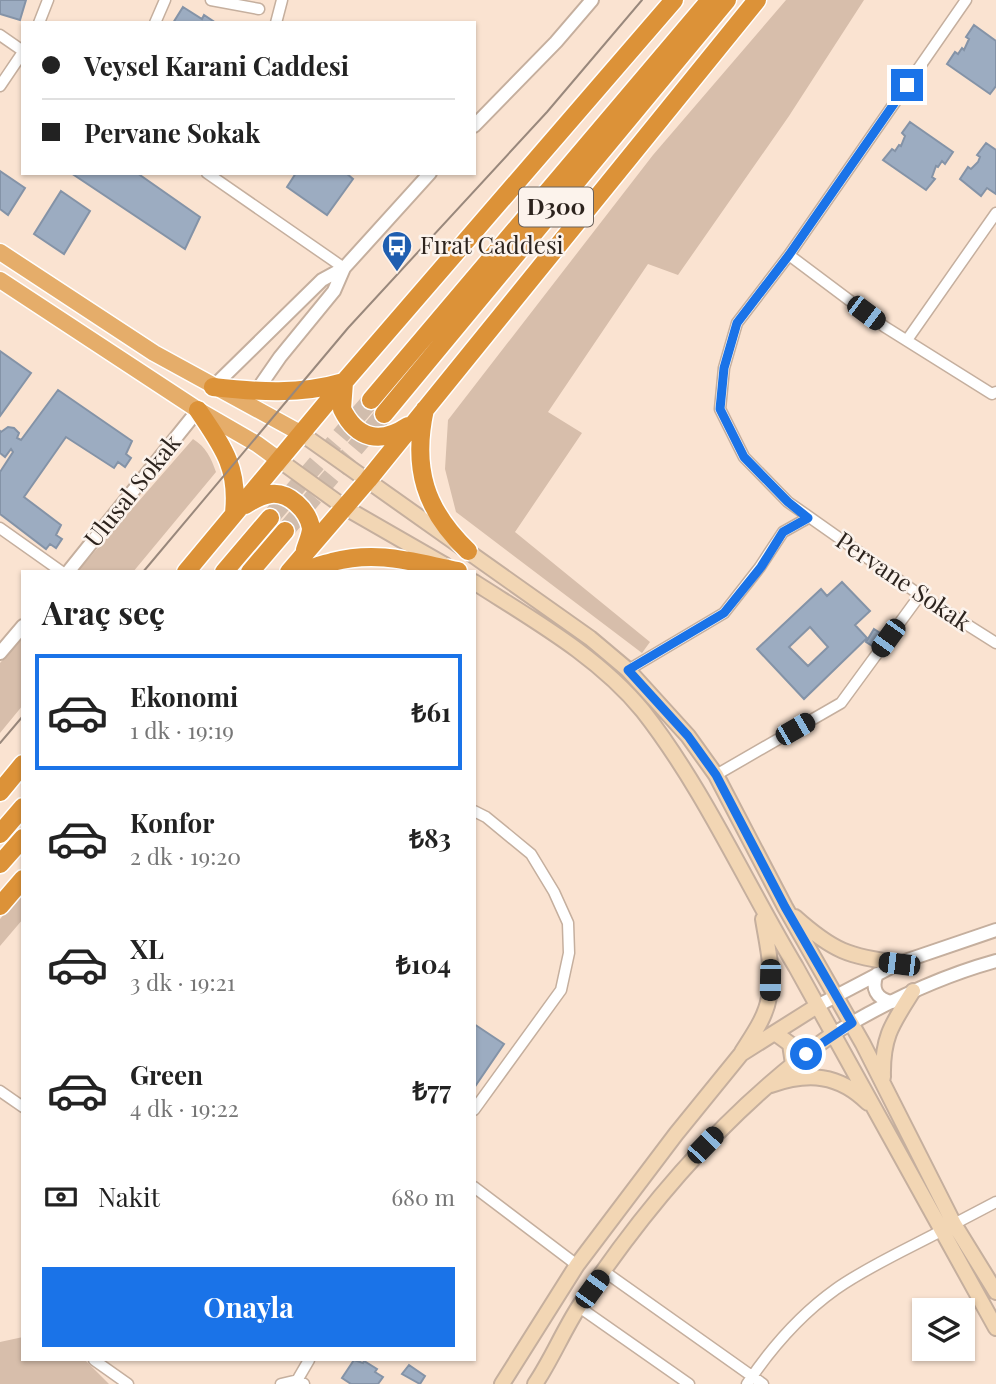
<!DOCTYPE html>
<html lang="tr">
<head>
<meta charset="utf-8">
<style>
	body { margin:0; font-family:"Playfair Display",serif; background:#f2f2f2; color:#222; height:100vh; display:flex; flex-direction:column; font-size:26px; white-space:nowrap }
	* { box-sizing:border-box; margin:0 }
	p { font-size:23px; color:#767676 }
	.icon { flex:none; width:38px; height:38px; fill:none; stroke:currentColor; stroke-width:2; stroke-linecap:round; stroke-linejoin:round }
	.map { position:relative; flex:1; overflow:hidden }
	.details { position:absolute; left:21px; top:570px; width:455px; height:791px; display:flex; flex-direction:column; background:#fff; border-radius:0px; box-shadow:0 2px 5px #0004 }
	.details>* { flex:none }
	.top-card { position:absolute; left:21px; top:21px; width:455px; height:154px; border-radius:0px; box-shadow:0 2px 5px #0004; display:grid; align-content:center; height:154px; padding:0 21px; background:#fff }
	.buttons { position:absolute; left:912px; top:1298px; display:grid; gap:14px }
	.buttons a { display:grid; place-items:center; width:63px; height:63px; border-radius:0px; background:#fff; box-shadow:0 2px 5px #0004; font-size:35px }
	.end { position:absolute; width:32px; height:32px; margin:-16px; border:9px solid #1a73e8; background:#fff; box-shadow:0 0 0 4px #fff }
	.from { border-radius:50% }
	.car { position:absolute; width:21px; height:42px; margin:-21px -10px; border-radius:9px; box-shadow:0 0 5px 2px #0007; background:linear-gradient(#222 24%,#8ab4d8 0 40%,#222 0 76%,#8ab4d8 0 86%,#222 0) }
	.top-card b { display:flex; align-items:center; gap:24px; height:66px; font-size:26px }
	.top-card b+b { border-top:2px solid #e0e0e0 }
	.top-card i { width:18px; height:18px; background:#222 }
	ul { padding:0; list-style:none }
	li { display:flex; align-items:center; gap:21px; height:116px; margin:0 14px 10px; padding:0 7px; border:4px solid transparent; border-radius:0px }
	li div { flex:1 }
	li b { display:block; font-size:26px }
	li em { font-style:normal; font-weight:700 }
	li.active { border-color:#1a73e8 }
	li>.icon { width:63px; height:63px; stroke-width:1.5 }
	h2 { padding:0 21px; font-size:32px; line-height:84px }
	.pay { display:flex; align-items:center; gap:18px; height:77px; padding:0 21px; font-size:26px }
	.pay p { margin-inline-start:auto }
	.cta { display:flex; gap:14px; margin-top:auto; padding:14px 21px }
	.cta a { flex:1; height:80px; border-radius:0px; background:#1a73e8; color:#fff; font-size:28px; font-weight:700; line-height:80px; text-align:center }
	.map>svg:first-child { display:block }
</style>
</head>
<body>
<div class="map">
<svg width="996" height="1384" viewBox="0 0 996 1384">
	<rect width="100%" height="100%" fill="#fae3d1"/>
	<path fill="#d7beab" d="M786,0H864L789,116L678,275L648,264L548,412L582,433L515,532L650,642L642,653L456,512L445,469L448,420L653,155Z
		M193,439C206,447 211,458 216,472L133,572H77Z
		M23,636V705L0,733V663Z
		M23,892V919L0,946V919Z
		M23,1337V1360H85L109,1384H0V1342Z"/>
	<path fill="#9cacc1" stroke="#8493a7" stroke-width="2" fill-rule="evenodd" d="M0,0H26L20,20L0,14Z
		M183,7L202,19L204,15L216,23H173Z
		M974,25L996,41V86L990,94L947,64L955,52L958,54L962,48L964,50L969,39L966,37Z
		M910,122L953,152L945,164L942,161L938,167L936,166L932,177L935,179L926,190L883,160L892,149L895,151L899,145L901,146L905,136L902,133Z
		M986,143L996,150V194L987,188L981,196L960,179L968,167L971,169L978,162L980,157L977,155Z
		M0,171L25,188L8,215L0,209Z
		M71,173H137L200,217L185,249Z
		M296,173H346L353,179L327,215L287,187Z
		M61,191L90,211L64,254L34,234Z
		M0,351L31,373L0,416Z
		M58,390L132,441L126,454L131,458L125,467L118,462L114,468L66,437L24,497L61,525L56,535L62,539L56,548L50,544L46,549L0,514V472L13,452L11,449L5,457L0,453V431L1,432L8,427L14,428L19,433L17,438L21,440Z
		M842,582L870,611L855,625L867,638L804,699L757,649L821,589L827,596ZM810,627L828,647L808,666L789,647Z
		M874,629L885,636L877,649L866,642Z
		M474,1024L504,1044L474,1088Z
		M354,1360L363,1363L364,1361L377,1369L375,1372L383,1377L378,1384H351L342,1378Z
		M409,1365L425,1376L420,1384L402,1374Z"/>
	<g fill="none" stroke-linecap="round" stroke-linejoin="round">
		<path stroke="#d1bdad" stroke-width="18" stroke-dasharray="18 9" stroke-linecap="butt" d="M270,518L371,400
			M285,531L384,414"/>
		<g stroke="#c5af9e" stroke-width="13">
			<path id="minor" d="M211,0L259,9
				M966,0L789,255L737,323L724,368L720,409L744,457L788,502L920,595L996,643
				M39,23L48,0
				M155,23L165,0
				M276,23L282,0
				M0,35L23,51
				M0,86L23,52
				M207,173L344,268
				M789,255L885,327L992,394L996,392
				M907,340L996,213
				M0,528L62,572
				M628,670L724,613L760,567L783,532L808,518
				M716,775L841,703L920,595
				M474,811L486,817L531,854L554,892L568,923L569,953L561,990L474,1110
				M0,1091L23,1107
				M474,1187L577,1265
				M954,1224L996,1202
				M605,1272L763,1384
				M579,1307L689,1384
				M94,1360L128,1384
				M281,1384L298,1380L304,1384
				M295,1384L309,1360
				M747,1384C771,1348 801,1314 836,1289C867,1267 907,1249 941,1231"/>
		</g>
		<g stroke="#c5af9e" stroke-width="16">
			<path id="tertiary" d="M474,126L556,42L592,0
				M213,387L322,280L344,268
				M256,396L262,383L280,357L334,291L344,268L430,173
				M68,572L198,410
				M0,653L23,626
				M877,974C871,988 876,999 892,1002
				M817,1006L899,963L996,930
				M833,1034C884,1003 938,977 996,961"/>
		</g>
		<g stroke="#c5af9e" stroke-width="18">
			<path id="secondary" d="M302,434L590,638L628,670L688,736L716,775L785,907L863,1044L954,1224L996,1292
				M279,460L344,507L445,565
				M474,582C533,620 598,656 643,711C704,789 745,882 796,967L996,1328
				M795,917C833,951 849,957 899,963
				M775,1033L790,1044L793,1064
				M742,1052C752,1036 766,1017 769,997C774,971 767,944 763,919
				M883,1077C882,1037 892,1024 913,991
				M771,1085C808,1072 839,1074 868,1103
				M502,1384L577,1265L676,1134L741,1054L817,1006
				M535,1384C552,1359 563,1331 580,1305C649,1201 730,1107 833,1034"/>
		</g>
		<g stroke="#fff" stroke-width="19">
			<path id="primary" d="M0,252L154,353L302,434
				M0,280L198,410L257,444L279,460"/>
		</g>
		<g stroke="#fff" stroke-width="21">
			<path id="trunk" d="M344,382L342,409C357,440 381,444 408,426
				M213,387C258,392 300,395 344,382
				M371,400L710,0
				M425,409C412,468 425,510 468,551
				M198,410C222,446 239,467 234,513
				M384,414L727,0
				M245,505C253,500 261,495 271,494C289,492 308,510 311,528C311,535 307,543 305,550
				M186,572L344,382L674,0
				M224,572L270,518
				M250,572L285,531
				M289,572L368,480L757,0
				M306,572C314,566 322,565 332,562C378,550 412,562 458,571
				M0,792L23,764
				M0,834L23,807
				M0,864L23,838
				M0,906L23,879"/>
		</g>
		<use href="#minor" stroke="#fff" stroke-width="10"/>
		<use href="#tertiary" stroke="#fff" stroke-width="12"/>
		<use href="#secondary" stroke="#f2d6b4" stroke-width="14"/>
		<use href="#primary" stroke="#e5ad6a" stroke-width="16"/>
		<use href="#trunk" stroke="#dc9238" stroke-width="18"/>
		<path stroke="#99887c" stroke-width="2" d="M143,572L348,328L547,112L642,0
			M0,743L23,716"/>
	</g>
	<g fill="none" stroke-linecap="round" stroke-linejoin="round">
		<path stroke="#1a73e8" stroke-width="9" d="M806,1054L852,1023L785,907L716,775L688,736L628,670L724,613L761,567L783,532L808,518L788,502L744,457L720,409L724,368L737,323L789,255L907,85"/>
	</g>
	<defs>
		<g id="bus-pin" transform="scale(1.575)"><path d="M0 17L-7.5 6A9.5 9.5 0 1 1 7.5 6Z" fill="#1f5eb0" stroke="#fcf3ec"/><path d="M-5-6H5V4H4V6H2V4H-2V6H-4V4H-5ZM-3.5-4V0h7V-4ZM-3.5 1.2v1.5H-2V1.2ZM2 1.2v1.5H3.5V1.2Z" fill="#fff"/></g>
	</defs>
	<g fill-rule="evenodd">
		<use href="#bus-pin" x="397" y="246"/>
	</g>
	<g text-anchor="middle" stroke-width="5" stroke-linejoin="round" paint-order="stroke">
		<rect fill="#fcf3ec" stroke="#6b625c" stroke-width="2" x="519" y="187.5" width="74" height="39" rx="5"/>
		<g font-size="23" font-weight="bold" fill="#2d241e">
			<text x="556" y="215">D300</text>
		</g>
		<g font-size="24" fill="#2d241e" stroke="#fcf3ec" text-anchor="start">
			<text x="420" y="254">Fırat Caddesi</text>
		</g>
		<g font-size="24" fill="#2d241e" stroke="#fcf3ec">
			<text transform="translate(133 491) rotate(-51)" y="8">Ulusal Sokak</text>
			<text transform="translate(903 582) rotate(34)" y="8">Pervane Sokak</text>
		</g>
	</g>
</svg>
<div class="buttons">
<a><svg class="icon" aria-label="layers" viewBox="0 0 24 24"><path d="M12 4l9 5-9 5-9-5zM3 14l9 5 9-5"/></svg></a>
</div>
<i class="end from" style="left:806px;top:1054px"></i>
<i class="end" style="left:907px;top:85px"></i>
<i class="car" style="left:866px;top:313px;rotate:127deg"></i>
<i class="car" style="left:888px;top:638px;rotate:216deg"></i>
<i class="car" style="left:795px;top:729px;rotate:60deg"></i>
<i class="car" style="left:899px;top:964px;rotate:277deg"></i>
<i class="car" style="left:770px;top:980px;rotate:181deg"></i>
<i class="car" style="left:705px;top:1145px;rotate:44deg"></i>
<i class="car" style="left:592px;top:1289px;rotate:36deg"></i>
<div class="top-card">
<b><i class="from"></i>Veysel Karani Caddesi</b>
<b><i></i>Pervane Sokak</b>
</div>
<section class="details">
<h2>Araç seç</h2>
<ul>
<li class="active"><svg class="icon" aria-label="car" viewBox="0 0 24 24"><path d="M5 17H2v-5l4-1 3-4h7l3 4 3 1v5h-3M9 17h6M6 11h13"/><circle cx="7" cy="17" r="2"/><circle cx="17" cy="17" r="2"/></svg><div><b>Ekonomi</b><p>1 dk · 19:19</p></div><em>₺61</em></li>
<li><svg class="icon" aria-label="car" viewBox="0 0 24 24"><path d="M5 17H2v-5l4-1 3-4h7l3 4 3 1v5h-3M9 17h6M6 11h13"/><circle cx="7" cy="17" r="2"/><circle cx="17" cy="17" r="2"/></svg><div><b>Konfor</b><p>2 dk · 19:20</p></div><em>₺83</em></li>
<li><svg class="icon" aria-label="car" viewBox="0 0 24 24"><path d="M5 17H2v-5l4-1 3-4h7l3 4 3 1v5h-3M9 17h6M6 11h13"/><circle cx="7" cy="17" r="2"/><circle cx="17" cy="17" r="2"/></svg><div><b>XL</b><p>3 dk · 19:21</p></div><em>₺104</em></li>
<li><svg class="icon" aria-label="car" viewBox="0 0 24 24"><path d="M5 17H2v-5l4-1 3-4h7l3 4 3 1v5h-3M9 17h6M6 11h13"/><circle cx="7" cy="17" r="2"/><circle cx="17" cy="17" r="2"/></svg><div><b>Green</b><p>4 dk · 19:22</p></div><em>₺77</em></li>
</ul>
<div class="pay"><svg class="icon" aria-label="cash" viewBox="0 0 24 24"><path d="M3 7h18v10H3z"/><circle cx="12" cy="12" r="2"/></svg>Nakit<p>680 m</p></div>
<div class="cta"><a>Onayla</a></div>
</section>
</div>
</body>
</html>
